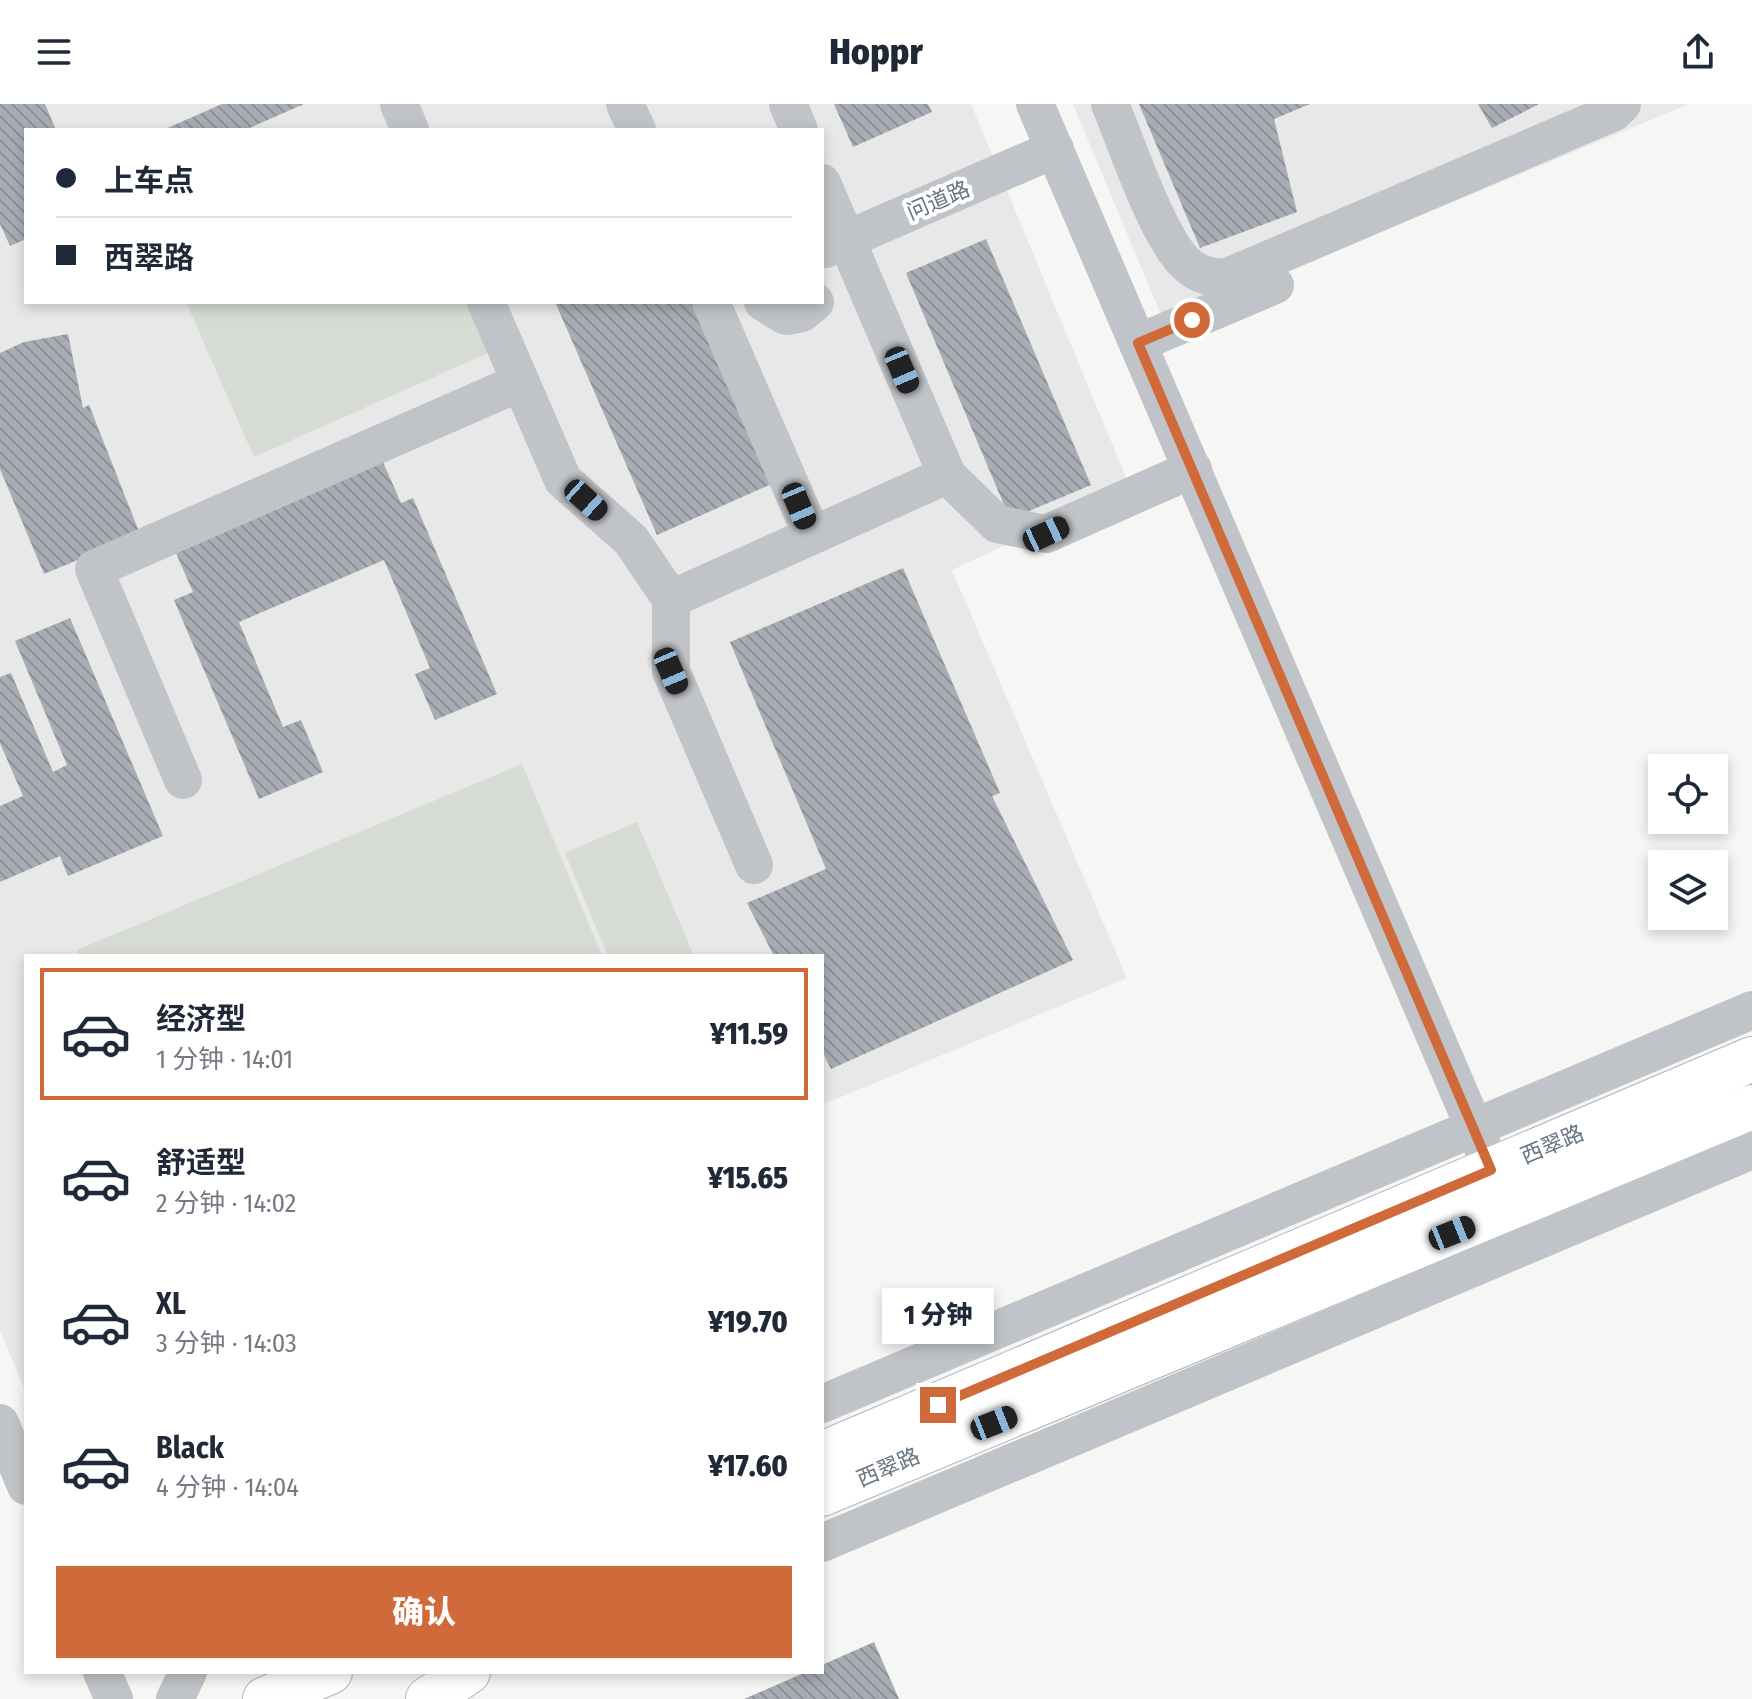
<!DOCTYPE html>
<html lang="zh">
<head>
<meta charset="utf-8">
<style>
	body { margin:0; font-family:"Fira Sans Condensed","Noto Sans SC",sans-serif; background:#f6f6f7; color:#1f2937; height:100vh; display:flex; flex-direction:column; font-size:30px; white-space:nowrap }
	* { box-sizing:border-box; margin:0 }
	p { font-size:26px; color:#747a83 }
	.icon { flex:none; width:44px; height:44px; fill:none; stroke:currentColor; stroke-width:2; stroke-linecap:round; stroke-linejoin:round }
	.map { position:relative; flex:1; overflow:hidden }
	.details { position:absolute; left:24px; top:850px; width:800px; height:720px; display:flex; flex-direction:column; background:#fff; border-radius:0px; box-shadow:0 4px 12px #0003 }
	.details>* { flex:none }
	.hud { position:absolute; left:24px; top:24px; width:800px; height:176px; border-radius:0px; box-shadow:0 4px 12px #0003; display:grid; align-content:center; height:176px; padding:0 32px; background:#fff }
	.tools { position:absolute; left:1648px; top:650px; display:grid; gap:16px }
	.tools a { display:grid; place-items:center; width:80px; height:80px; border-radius:0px; background:#fff; box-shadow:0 4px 12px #0003; font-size:40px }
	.end { position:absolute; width:36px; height:36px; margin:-18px; border:10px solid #d16a3a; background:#fff; box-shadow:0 0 0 4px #fff }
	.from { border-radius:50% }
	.bubble { position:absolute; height:56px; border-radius:0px; background:#fff; box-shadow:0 4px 12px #0003; font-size:26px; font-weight:800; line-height:56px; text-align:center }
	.car { position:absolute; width:24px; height:48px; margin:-24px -12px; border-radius:10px; box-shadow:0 0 6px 2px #0007; background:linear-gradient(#222 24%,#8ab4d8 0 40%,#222 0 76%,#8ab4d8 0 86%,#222 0) }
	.hud b { display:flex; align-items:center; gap:28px; height:76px; font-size:30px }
	.hud b+b { border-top:2px solid #e0e1e3 }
	.hud i { width:20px; height:20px; background:#1f2937 }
	ul { padding:14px 0 0; list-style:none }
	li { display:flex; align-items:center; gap:24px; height:132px; margin:0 16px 12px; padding:0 16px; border:4px solid transparent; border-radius:0px }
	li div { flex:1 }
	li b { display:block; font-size:30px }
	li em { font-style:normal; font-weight:800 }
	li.current { border-color:#d16a3a }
	li>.icon { width:72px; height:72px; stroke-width:1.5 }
	.button { display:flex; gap:16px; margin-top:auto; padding:16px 32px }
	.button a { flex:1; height:92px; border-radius:0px; background:#d16a3a; color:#fff; font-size:32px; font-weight:800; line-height:92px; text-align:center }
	header { display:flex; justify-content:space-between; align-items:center; height:104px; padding:0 32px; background:#fff; font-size:36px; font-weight:800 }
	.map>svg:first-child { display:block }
</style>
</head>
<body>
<header><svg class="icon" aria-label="menu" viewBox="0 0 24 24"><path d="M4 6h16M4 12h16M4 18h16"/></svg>Hoppr<svg class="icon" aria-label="share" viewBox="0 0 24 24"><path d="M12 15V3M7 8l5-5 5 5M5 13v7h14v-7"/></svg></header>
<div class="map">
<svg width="1752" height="1595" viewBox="0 0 1752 1595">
	<defs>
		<pattern id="building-back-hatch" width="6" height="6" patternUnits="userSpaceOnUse" patternTransform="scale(2)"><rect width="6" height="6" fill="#a7adb3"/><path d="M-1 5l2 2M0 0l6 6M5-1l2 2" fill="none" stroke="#8c9197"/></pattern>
	</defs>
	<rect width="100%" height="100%" fill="#f6f7f4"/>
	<path fill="#e7e8e7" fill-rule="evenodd" d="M0,0H971L1130,383L952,466L1127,874L822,1001V852H26V1289L0,1226ZM26,26H822V198H26Z
		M1073,0H1689L1164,218Z"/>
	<path fill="#d6dbd4" d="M186,198H477L497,245L254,353Z
		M522,660L602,852H79L77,846Z
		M637,718L694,852H608L565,749Z"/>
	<path fill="url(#building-back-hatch)" d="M0,0H45L56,26H26V135L10,142L0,120Z
		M222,0H304L245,26H163Z
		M834,0H928L932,8L853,43Z
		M1139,0H1310L1274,15L1297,108L1200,144Z
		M1478,0H1539L1492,24Z
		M986,135L1091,381L1010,415L906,169Z
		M555,198H697L776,378L657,431Z
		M68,230L83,304L89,301L140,430L44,470L0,365V249L24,238Z
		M383,358L401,399L413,394L497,590L435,616L415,570L430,564L384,456L239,518L283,623L301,616L323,668L259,695L174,496L193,488L175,447Z
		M903,464L1000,689L992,692L1073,856L831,965L822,947V852H774L747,799L826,765L730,538Z
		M70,514L163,732L68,772L60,752L0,778V702L23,692L0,639V573L11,569L53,668L67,661L15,537Z
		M874,1538L899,1595H744L806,1568H822V1561Z"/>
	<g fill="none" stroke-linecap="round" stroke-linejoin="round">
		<g stroke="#b2b5b9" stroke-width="46">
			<path id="major" d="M822,1350L1752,955
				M822,1390L1752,1003
				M265,1595L330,1568
				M428,1595L468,1568"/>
		</g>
		<path stroke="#c0c3c7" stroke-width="38" d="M399,0L410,26
			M625,0L637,26
			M788,0L799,26
			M1035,0L1504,1093
			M1110,0C1126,38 1160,141 1190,163C1201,172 1212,173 1225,174L1614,8L1622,0
			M825,145L1055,45
			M486,198L563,376L631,436L671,495V567L754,761
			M711,198L812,431
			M763,198L786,212L802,209L815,198
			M1138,239L1275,181
			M947,371L997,420L1046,430L1193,365
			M671,495L947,371L822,79
			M183,676L94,465L521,278
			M822,1300L1752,906
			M0,1319L26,1382
			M822,1439L1752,1046
			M102,1568L114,1595
			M175,1595L188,1568"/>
		<use href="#major" stroke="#fff" stroke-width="44"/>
	</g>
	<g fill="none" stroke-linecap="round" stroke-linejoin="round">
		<path stroke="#d16a3a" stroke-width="10" d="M938,1301L1491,1066L1138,239L1192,216"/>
	</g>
	<g text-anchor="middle" stroke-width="8" stroke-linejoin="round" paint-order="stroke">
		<g font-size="22" fill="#697582" stroke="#fff">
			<text transform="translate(938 96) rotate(-23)" y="8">问道路</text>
			<text transform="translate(1552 1040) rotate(-23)" y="8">西翠路</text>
			<text transform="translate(888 1363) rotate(-23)" y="8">西翠路</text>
		</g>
	</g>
</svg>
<div class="tools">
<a><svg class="icon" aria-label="locate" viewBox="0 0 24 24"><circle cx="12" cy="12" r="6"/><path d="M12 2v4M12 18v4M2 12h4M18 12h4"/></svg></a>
<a><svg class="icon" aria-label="layers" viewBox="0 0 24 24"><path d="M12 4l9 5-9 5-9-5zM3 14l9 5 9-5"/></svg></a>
</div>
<i class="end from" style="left:1192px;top:216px"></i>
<i class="end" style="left:938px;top:1301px"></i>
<div class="bubble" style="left:882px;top:1184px;width:112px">1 分钟</div>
<i class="car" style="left:902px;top:266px;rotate:157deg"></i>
<i class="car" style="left:586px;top:396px;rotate:132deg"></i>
<i class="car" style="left:799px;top:402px;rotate:157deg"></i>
<i class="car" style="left:1046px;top:430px;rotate:65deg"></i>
<i class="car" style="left:671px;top:567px;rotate:157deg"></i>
<i class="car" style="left:1452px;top:1129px;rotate:68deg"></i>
<i class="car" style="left:994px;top:1319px;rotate:68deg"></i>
<div class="hud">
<b><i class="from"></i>上车点</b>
<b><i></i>西翠路</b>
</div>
<section class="details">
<ul>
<li class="current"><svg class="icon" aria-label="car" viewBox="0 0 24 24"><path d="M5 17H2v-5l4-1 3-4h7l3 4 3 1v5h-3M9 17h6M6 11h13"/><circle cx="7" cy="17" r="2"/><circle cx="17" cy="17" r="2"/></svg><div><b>经济型</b><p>1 分钟 · 14:01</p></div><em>¥11.59</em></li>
<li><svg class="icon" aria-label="car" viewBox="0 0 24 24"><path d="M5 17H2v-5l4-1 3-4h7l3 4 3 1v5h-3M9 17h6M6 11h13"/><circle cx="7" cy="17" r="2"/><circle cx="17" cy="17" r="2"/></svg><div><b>舒适型</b><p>2 分钟 · 14:02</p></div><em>¥15.65</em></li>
<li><svg class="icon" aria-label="car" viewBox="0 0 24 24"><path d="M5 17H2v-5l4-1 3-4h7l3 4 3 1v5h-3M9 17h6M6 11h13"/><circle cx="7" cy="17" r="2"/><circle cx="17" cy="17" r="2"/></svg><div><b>XL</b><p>3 分钟 · 14:03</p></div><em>¥19.70</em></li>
<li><svg class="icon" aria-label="car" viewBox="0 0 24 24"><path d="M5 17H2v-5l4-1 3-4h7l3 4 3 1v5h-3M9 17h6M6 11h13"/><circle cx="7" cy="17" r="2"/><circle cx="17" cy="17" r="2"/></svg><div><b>Black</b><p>4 分钟 · 14:04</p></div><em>¥17.60</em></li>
</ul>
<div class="button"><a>确认</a></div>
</section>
</div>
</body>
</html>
